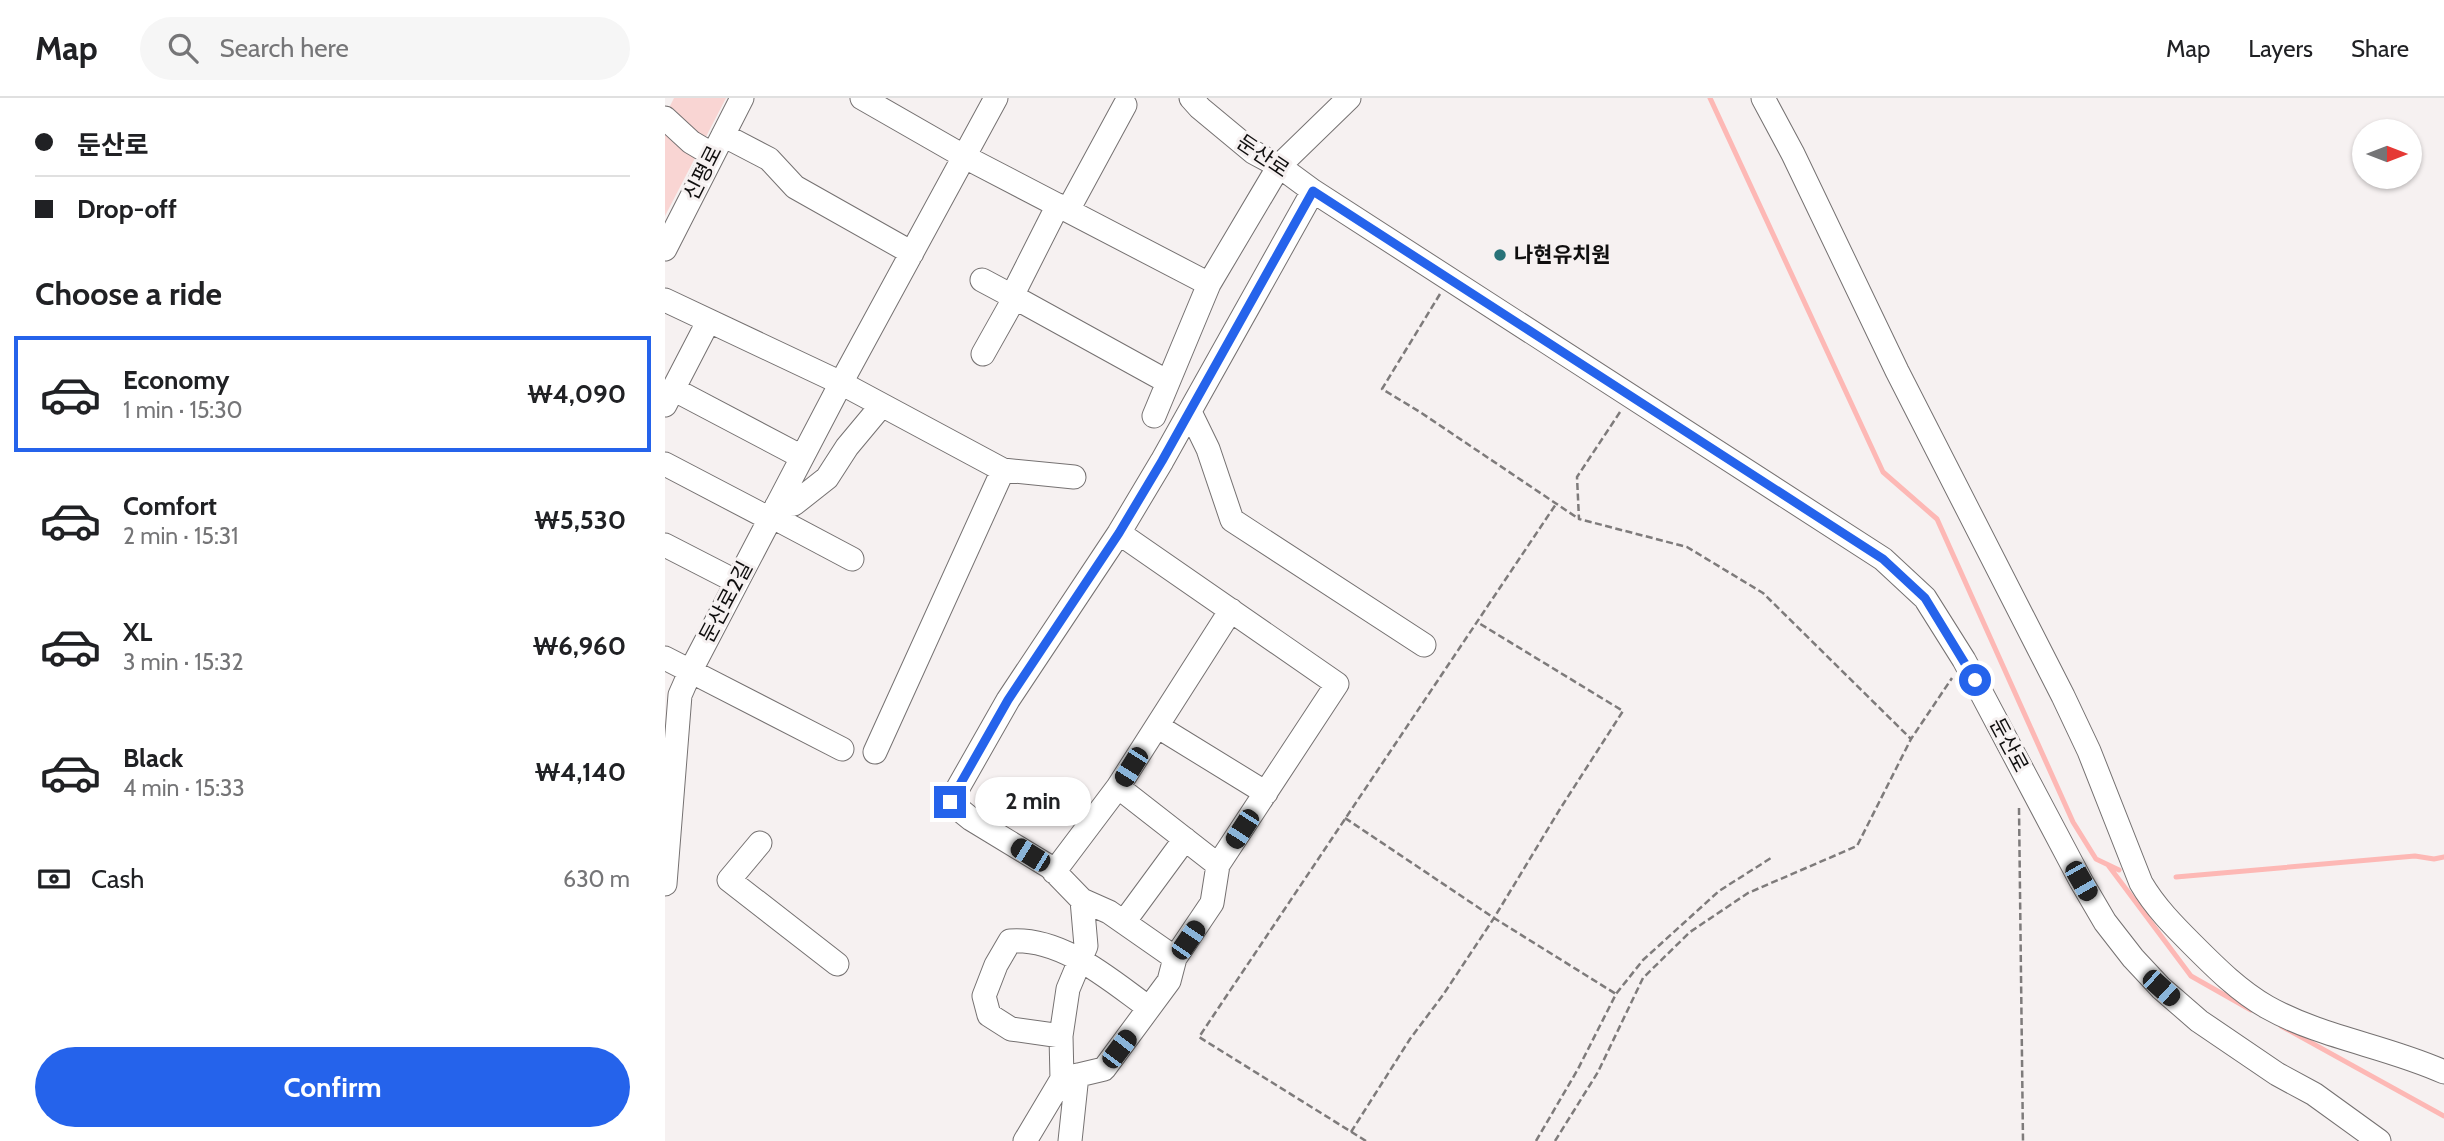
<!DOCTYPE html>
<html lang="en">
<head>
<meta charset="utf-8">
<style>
	body { margin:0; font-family:Cabin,"Noto Sans KR",sans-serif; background:#f6f6f6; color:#202124; height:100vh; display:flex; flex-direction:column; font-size:26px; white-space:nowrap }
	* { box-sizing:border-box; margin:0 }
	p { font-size:23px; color:#757577 }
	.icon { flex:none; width:38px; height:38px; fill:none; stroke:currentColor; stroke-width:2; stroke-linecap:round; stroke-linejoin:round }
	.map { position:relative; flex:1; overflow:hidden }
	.side { display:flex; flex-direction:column; background:#fff; width:665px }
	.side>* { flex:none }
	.top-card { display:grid; align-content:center; height:154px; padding:0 35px; background:#fff }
	.needle { width:46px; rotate:90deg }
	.tools { position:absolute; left:1687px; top:21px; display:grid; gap:14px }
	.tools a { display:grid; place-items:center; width:70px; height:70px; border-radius:50%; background:#fff; box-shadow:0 2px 5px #0004; font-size:35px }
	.end { position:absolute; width:32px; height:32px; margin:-16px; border:9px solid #2563eb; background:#fff; box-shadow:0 0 0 4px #fff }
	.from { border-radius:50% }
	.bubble { position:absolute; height:49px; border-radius:24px; background:#fff; box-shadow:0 2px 5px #0004; font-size:23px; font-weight:700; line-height:49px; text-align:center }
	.car { position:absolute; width:21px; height:42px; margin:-21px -10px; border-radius:9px; box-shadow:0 0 5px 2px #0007; background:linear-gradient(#222 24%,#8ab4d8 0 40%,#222 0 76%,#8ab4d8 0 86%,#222 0) }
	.top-card b { display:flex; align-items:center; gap:24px; height:66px; font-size:26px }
	.top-card b+b { border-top:2px solid #e0e0e0 }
	.top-card i { width:18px; height:18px; background:#202124 }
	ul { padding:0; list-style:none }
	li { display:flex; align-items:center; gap:21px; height:116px; margin:0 14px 10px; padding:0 21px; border:4px solid transparent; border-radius:0px }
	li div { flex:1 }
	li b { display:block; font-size:26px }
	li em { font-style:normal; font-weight:700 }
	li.active { border-color:#2563eb }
	li>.icon { width:63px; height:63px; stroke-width:1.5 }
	h2 { padding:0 35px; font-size:32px; line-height:84px }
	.pay { display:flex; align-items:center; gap:18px; height:77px; padding:0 35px; font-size:26px }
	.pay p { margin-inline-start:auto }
	.button { display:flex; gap:14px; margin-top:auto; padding:14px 35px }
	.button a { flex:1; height:80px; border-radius:42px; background:#2563eb; color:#fff; font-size:28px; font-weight:700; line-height:80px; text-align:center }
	header { display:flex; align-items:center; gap:42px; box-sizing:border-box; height:98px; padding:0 35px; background:#fff; border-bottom:2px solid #e0e0e0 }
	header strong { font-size:33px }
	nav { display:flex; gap:38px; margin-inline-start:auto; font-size:24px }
	.search { width:490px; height:63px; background:#f6f6f6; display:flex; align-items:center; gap:18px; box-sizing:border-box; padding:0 24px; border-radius:38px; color:#757577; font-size:26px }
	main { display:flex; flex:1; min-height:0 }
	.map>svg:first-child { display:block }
</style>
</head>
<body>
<header>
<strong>Map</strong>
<div class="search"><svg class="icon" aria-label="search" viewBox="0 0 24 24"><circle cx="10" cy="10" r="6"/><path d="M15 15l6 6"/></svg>Search here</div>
<nav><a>Map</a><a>Layers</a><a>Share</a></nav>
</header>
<main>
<section class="side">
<div class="top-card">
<b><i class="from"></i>둔산로</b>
<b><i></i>Drop-off</b>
</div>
<h2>Choose a ride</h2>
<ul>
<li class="active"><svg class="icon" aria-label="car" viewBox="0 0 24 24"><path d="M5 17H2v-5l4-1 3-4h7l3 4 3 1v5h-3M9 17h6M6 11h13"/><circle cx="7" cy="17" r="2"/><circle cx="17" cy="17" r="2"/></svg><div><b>Economy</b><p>1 min · 15:30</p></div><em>₩4,090</em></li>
<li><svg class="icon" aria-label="car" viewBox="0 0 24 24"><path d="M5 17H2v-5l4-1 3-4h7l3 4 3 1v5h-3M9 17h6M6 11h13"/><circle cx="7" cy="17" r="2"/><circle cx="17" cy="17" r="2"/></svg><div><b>Comfort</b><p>2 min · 15:31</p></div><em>₩5,530</em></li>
<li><svg class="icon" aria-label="car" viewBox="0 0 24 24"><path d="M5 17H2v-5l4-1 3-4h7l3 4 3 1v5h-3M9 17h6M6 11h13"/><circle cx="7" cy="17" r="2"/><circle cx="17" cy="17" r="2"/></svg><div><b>XL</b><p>3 min · 15:32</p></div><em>₩6,960</em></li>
<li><svg class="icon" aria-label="car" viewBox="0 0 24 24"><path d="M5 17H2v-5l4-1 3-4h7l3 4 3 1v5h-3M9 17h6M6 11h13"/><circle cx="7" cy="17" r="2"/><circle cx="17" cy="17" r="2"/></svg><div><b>Black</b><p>4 min · 15:33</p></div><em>₩4,140</em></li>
</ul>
<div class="pay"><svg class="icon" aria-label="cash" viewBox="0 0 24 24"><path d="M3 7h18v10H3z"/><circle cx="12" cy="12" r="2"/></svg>Cash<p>630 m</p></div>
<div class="button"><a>Confirm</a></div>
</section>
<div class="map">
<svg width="1779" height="1043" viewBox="0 0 1779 1043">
	<rect width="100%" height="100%" fill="#f6f1f1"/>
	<path fill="#f9d5d3" d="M9,0H61L0,118V18Z"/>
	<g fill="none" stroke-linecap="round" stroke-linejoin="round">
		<path stroke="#fdb8b5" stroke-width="5" d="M1045,0L1218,374L1272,421L1408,724L1431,761L1454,772
			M1443,767L1526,878L1586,912
			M1511,779L1750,758L1769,761L1779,759
			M1616,928L1779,1018"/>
		<g stroke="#757171" stroke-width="25">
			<path id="minor" d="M197,0L300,59L544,186
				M526,0L535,10L588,54L614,68L648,93L1218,461L1260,500L1299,562L1416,783L1440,824L1468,860L1496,890L1534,923L1612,976L1649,996L1714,1043
				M1098,0L1128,56L1232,273L1398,598L1424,653L1476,785C1490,809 1509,828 1528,847C1551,870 1574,893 1602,909C1657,940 1722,948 1779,974
				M0,20L26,44L48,57
				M58,37L104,61L130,89L247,155
				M403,112L460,7
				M0,151L77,0
				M317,182L347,198L393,107
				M347,198L503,284
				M0,202L176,285L338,372L409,379
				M318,256L350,199
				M8,291L137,359
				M0,307L43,224
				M525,314L543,351L567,422L759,547
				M489,318L544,186L614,68L684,0
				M0,366L105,421
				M112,407L129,406L162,380L182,349L217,307
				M106,418L187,461
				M0,447L72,484
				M0,560L177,651
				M492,628L601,695
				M210,654L338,372
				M453,689L566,512
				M95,745L64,782L172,866
				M389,774L453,689L553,767
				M0,786L15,597L26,572L176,285L331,0
				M417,802L444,814L510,860
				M459,824L520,741
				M396,938L346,931L324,917L319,898L331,867L345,843C397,839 445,882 484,910
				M397,981L439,971L504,883L510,860L547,805L553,767L672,586L454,435
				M360,1043L397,981L396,938L403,891L421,848L417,802L385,769L306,721L285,704L343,602L454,435L497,363L648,93
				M405,1043L412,977"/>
		</g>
		<path stroke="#7e7b7b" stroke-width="2.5" stroke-dasharray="7 3.5" stroke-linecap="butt" d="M775,196L717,291L755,314L914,421
			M955,314L912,379L914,421L1022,449L1098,495L1246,641
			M1354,710L1358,1043
			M680,720L829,820L951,896
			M686,1034L745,941L778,897L829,820L895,711L958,613L812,524
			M701,1043L534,939L891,406
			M871,1043L913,971L951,896L978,862L1054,793L1106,760
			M890,1043L933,974L978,880L1025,834L1083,795L1192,748L1246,641L1287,580"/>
		<use href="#minor" stroke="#fff" stroke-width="23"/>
	</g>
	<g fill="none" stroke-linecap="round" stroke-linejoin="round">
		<path stroke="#2563eb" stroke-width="9" d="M285,704L343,602L454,435L497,363L648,93L1218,461L1260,500L1310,582"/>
	</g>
	<circle fill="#287278" stroke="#f6f1f1" stroke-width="2.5" cx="835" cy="157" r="7"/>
	<g text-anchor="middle" stroke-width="6" stroke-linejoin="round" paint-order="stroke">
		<g font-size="21" fill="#0f0e0e" stroke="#f6f1f1">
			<text transform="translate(598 58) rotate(34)" y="7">둔산로</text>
			<text transform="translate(38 75) rotate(-63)" y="7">신평로</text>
			<text transform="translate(61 504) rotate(-62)" y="7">둔산로2길</text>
			<text transform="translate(1344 647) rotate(62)" y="7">둔산로</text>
		</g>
		<g font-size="21" font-weight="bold" fill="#0f0e0e" stroke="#f6f1f1" text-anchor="start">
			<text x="849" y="164">나현유치원</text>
		</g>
	</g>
</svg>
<div class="tools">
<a><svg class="needle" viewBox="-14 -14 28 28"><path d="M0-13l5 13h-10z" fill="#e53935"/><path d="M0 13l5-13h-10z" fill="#757577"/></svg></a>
</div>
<i class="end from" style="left:1310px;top:582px"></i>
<i class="end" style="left:285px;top:704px"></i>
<div class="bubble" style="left:310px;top:679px;width:116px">2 min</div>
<i class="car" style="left:466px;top:669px;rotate:212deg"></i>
<i class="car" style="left:577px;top:731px;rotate:213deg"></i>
<i class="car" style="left:365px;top:757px;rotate:302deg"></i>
<i class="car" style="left:1416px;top:783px;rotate:150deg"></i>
<i class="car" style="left:523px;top:842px;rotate:34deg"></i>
<i class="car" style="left:1496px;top:890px;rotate:132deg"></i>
<i class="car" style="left:454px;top:951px;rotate:37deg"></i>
</div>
</main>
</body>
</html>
